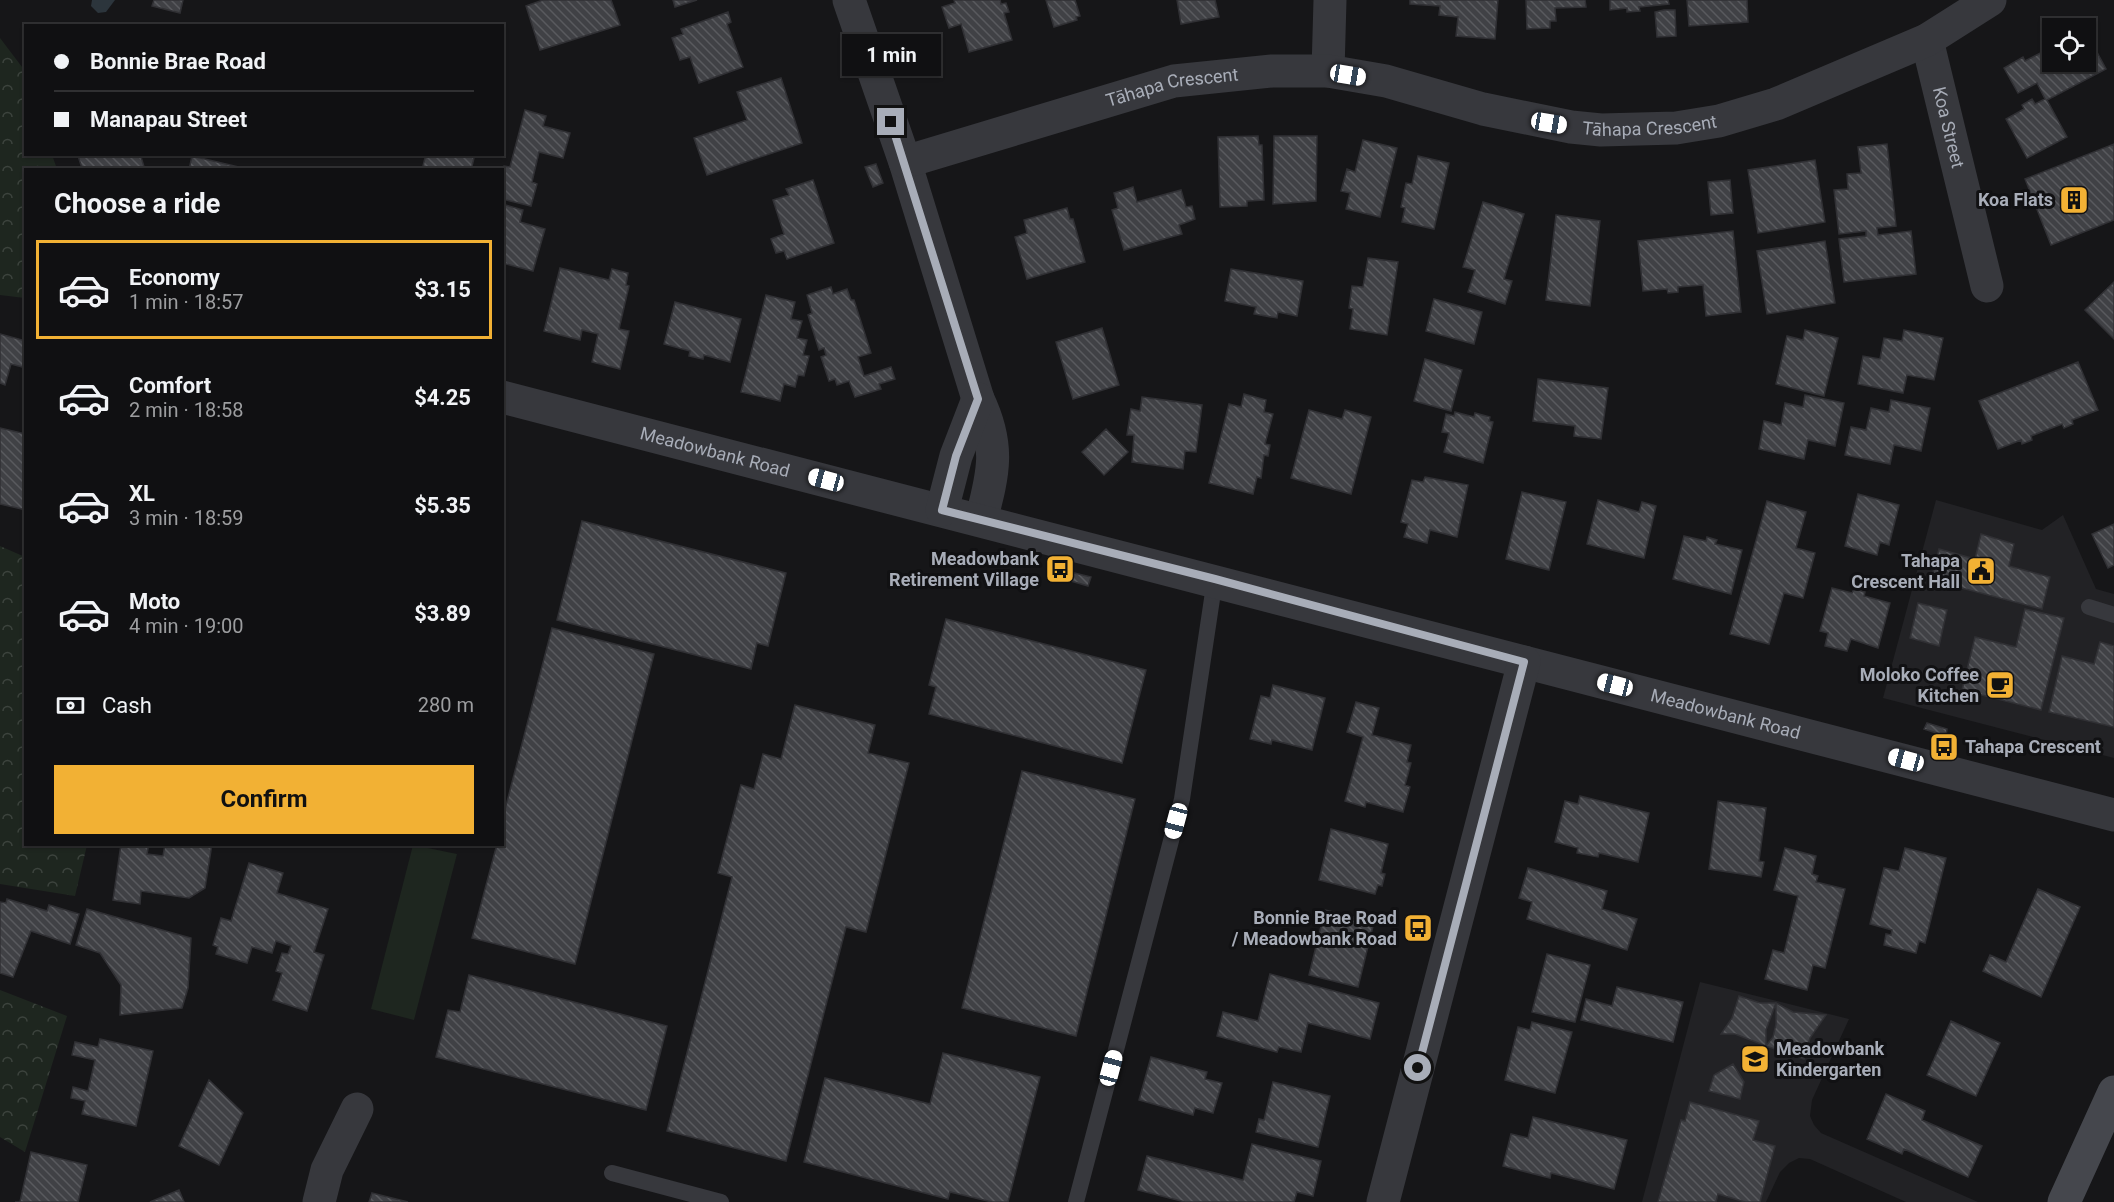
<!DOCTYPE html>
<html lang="en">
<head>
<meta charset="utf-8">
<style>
	body { margin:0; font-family:Roboto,sans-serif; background:#1e1e20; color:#f1f3f6; height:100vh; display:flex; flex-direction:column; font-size:22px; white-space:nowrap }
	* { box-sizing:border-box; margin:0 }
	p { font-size:20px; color:#9c9d9f }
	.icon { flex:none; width:33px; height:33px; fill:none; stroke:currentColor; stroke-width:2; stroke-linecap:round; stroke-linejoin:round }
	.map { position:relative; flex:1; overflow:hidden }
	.panel { position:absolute; left:24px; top:168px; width:480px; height:678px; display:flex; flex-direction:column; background:#101012; border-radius:0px; box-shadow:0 2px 4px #0004,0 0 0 2px #303032 }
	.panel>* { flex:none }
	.hud { position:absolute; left:24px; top:24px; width:480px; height:132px; border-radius:0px; box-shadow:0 2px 4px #0004,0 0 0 2px #303032; display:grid; align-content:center; height:132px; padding:0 30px; background:#101012 }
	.tools { position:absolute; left:2042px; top:18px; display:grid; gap:12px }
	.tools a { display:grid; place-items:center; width:54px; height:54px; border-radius:0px; background:#101012; box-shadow:0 2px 4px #0004,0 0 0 2px #303032; font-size:30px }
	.end { position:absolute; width:27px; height:27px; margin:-14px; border:8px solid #a8adb8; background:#111; box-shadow:0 0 0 3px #111 }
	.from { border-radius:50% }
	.bubble { position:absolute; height:42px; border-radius:0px; background:#101012; box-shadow:0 2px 4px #0004,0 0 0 2px #303032; font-size:20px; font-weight:700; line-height:42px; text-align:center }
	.car { position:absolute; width:18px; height:36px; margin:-18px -9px; border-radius:8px; box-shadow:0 0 4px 2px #0007; background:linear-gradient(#fff 24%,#345 0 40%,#fff 0 76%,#345 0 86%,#fff 0) }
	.hud b { display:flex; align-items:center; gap:21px; height:57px; font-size:22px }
	.hud b+b { border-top:2px solid #303032 }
	.hud i { width:15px; height:15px; background:#f1f3f6 }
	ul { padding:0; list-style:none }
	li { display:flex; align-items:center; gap:18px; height:99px; margin:0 12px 9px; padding:0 18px; border:3px solid transparent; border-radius:0px }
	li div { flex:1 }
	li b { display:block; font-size:22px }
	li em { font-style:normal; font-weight:700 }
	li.active { border-color:#f2b134 }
	li>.icon { width:54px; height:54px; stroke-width:1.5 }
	h2 { padding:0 30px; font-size:27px; line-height:72px }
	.pay { display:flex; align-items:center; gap:15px; height:66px; padding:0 30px; font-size:22px }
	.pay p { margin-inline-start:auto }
	.button { display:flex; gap:12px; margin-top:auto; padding:12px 30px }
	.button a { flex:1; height:69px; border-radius:0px; background:#f2b134; color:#111; font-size:24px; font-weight:700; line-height:69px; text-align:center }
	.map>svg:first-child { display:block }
</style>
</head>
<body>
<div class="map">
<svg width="2114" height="1202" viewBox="0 0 2114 1202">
	<defs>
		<pattern id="forest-crowns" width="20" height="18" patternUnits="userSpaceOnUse" patternTransform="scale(1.5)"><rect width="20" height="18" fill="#1e261f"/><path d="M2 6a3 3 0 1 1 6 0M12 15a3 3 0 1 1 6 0" fill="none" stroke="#3c433d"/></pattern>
		<pattern id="building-back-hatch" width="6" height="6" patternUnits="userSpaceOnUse" patternTransform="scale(1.5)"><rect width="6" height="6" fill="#404145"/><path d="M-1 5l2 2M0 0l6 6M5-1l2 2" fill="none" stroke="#595a5e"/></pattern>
	</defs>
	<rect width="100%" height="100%" fill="#161618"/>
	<path fill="#222225" d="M1936,500L2042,530L2063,515L2096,589L2114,594V758L1883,698Z
		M1700,982L1849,1019L1812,1100L1810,1116L1814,1125L1821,1133L1978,1202H1906L1810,1159L1799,1158L1789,1163L1780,1172L1766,1202H1642Z"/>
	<path fill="url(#forest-crowns)" d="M0,38L22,67L25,77L26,154L52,155L57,169L26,170L25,298L0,295Z
		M0,546L25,557L26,844L87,845L75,896L0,884Z
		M0,990L67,1016L25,1152L0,1137Z"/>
	<path fill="#1e261f" d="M413,845L457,854L414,1020L371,1009Z"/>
	<path fill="#2c353c" d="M92,0H115L106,12L98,13L91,6Z"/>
	<path fill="url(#building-back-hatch)" stroke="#303034" stroke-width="1.5" d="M154,0H183L180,13L152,6Z
		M543,0H611L620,25L540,50L526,6Z
		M673,0H697L675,7Z
		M954,0H1000L1001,4L1006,3L1009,12L1004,13L1012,40L969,52L961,24L949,28L942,7L955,3Z
		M1046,0H1075L1080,16L1076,17L1077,20L1054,27Z
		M1177,0H1215L1219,17L1181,24Z
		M1410,0H1498L1495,39L1456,36L1458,17L1439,15L1440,6L1410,4Z
		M1526,0H1585L1586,7L1555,8L1556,21H1550V28L1527,29Z
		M1610,0H1668L1669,4L1639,7L1640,11L1627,12V8L1610,10Z
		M1687,0H1747L1748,22L1689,26Z
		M1664,10H1675L1676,36L1657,37L1655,12Z
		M728,12L731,22L727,24L743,67L699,83L690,57L680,60L672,38L683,34L681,29Z
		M2085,30L2106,69L2047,100L2067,137L2027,158L2006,119L2024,109L2022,105L2032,99L2035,104L2045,99L2037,83L2018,93L2004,68L2023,57L2025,61L2052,47V62H2085Z
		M781,78L802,143L707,175L694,138L747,120L737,92Z
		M525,110L546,116L543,126L570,133L563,158L539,152L532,182L537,184L531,206L502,199V170L504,166L510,167Z
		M1258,136L1259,145H1262L1264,200L1247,201V206L1220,207L1218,137Z
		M1274,136H1317L1316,201L1273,204Z
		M1363,140L1397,148L1380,217L1346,209L1350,193L1341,191L1347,169L1355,172Z
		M1887,144L1896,226L1877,228L1878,235L1911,231L1916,274L1844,282L1839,239L1866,236V231L1839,234L1834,190L1848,189L1847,174L1861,173L1858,147Z
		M2114,144V220L2051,245L2025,179Z
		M84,154H149L141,157L145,170H75L82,168L78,156Z
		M426,154H475L471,170H422Z
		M192,156L247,169L189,170Z
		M1418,156L1449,163L1434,229L1402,222L1405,208L1401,207L1406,183L1412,184Z
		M1815,160L1825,222L1758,233L1748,170Z
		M876,164L883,183L873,187L865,167Z
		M813,180L834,243L787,259L784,251L776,253L771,239L784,234L773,200L789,195L786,189Z
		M1730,180L1733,213L1711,215L1708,182Z
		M1133,187L1137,202L1181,190L1186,207L1192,206L1195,219L1179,225L1182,234L1124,250L1112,210L1118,208L1114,193Z
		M1483,202L1524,214L1504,279L1512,281L1505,304L1468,292L1475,270L1463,267Z
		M502,204L523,210L520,222L545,229L533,271L502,263Z
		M1067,208L1070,219H1073L1085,262L1027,279L1015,237L1027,233L1024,220Z
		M1556,215L1600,221L1590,306L1546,300Z
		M1733,231L1741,312L1706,316L1703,285L1678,287V292L1668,293L1667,289L1643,291L1638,241Z
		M1825,241L1835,303L1767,314L1757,251Z
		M1368,258L1398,262L1387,335L1350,329L1353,309L1349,308L1352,286L1363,287Z
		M560,268L609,280L612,269L628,273L626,285L629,286L619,329L629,331L620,369L592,362L598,334L582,330L580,340L544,331Z
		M1231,269L1303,281L1297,316L1278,312L1277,318L1254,314L1256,307L1225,301Z
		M2114,282V339L2085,310Z
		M831,287L833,294L847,289L851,300H854L871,353L858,357L864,376L891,367L895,379L879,384L881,389L855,397L849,381L837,385L835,379L829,381L821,357L826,355L824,348L819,350L808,315L812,313L807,295Z
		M766,295L795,302L791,319L802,321L797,338L807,340L803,355L809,356L804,376L798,375L795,387L784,384L780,401L741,392Z
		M1434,299L1482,312L1474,344L1426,331Z
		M675,302L741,319L730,362L704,355L703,359L689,356L690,351L664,344Z
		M1102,328L1119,385L1073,399L1056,342Z
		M1805,330L1838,338L1824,396L1776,384L1787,336L1803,340Z
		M1904,330L1943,338L1934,380L1907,375L1903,393L1858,384L1863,356L1880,359L1884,338L1902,341Z
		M0,334L26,341V368L11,364L5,385L0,383Z
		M1425,359L1462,370L1451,411L1414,401Z
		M2078,362L2098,410L2072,420L2073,424L2064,428L2062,424L2031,436L2032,440L2022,444L2021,440L1998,449L1979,401Z
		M1538,379L1608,388L1601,439L1574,436L1575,426L1533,421Z
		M1244,394L1266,400L1264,412L1273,414L1265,444L1270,445L1268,456L1264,455L1261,478L1257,477L1253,494L1209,483L1229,404L1241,407Z
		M1805,395L1844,403L1835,446L1808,440L1804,459L1759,449L1764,421L1781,425L1785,403L1803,407Z
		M1142,397L1202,405L1196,452L1185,451L1183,469L1132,462L1134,435H1127L1131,409L1140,411Z
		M1891,400L1930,408L1921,451L1894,445L1890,464L1845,455L1851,427L1866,430L1871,408L1889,412Z
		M1309,410L1342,419L1345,410L1371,417L1351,494L1291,478Z
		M1455,412L1474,417L1475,413L1490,417L1489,421L1493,422L1483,463L1444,452L1449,433L1442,432L1446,414L1454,416Z
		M0,428L26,434V510L0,504Z
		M1106,429L1128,452L1104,475L1082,452Z
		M1425,477L1468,485L1457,537L1430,530L1427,543L1404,537L1408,524L1401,522L1412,480L1423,482Z
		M1522,492L1566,502L1549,570L1506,559Z
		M1858,494L1899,505L1889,545L1880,542L1877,555L1845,546Z
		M1598,500L1639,512L1642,502L1656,506L1644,558L1587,544Z
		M1767,501L1806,512L1796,548L1815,553L1803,598L1784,593L1769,644L1730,634Z
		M582,521L786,573L768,646L757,643L751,669L557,620Z
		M2114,524V565L2108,568L2092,534Z
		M1981,534L2014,544L2009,566L2050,577L2042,609L1931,580L1939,549L1975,559Z
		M1684,536L1706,541L1707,537L1717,540L1715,544L1742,550L1731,594L1673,579Z
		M1066,571L1091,577L1088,586L1064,579Z
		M1832,588L1852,593L1854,589L1865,592L1864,596L1890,603L1878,648L1851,639L1847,651L1825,646L1828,633L1820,631Z
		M1918,603L1947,610L1939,646L1910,638Z
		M2025,609L2064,618L2041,710L1962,690L1975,637L2016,647Z
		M946,619L1146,670L1122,763L929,714L936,687L929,685Z
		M552,628L654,654L575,964L472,938L497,844H502V821Z
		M2100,642L2114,646V727L2049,712L2062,656L2094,664Z
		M1273,685L1325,698L1312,750L1272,740L1271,744L1250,739L1261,696L1270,698Z
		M1356,702L1379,708L1372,735L1411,745L1407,762L1411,763L1405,785L1410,787L1403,812L1366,802L1365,807L1345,801L1363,737L1347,732Z
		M795,705L875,725L868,753L909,763L866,932L846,927L786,1161L667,1131L732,877L718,873L741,785L754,789L763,754L781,759Z
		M1927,723L1947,729L1946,736L1924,729Z
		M1022,771L1135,799L1076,1036L962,1008Z
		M1580,796L1649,813L1638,862L1599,853L1598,857L1577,853L1578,848L1555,842L1565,801L1578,804Z
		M1718,801L1766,808L1759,861L1764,862L1761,877L1709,869Z
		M1331,829L1388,844L1381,873L1385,874L1382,886L1378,885L1375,894L1319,880Z
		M121,844H149L147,854L163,856L165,844H212L205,888L189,898L141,891L140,904L113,900Z
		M1785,848L1816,856L1812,874L1818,876L1816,882L1845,889L1825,968L1813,965L1807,990L1765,979L1773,950L1784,953L1798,896L1774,890Z
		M1905,848L1946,858L1925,943L1919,941L1916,953L1884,945L1886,934L1891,935L1892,930L1870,924L1884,868L1899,871Z
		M249,863L283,873L277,893L328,909L314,952L324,955L307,1011L273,1000L282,973L276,971L282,953L288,954L291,946L276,941L272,953L252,947L247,963L216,954L218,947L213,945L221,918L231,921Z
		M1528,868L1607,891L1602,909L1637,919L1627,950L1527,919L1532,902L1519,898Z
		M2038,889L2080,907L2041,997L1983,971L1990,955L2006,962Z
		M7,899L47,911L49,905L79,914L70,944L31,931L13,977L0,973V902L6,903Z
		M87,909L191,938L188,988L182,1008L120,1015L121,985L100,953L76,945Z
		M1325,910L1374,922L1358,987L1309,975Z
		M1547,954L1590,965L1575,1022L1532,1012Z
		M1270,974L1379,1003L1370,1039L1308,1023L1301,1052L1279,1047L1277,1052L1217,1036L1223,1012L1258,1021Z
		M469,975L667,1026L646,1110L436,1057L448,1010L460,1012Z
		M1617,987L1683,1002L1673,1042L1581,1020L1586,999L1612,1006Z
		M1739,996L1760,1003H1776L1766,1030V1046L1735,1034H1721L1732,1018Z
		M1776,1003L1793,1012L1826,1015L1810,1038L1804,1059L1766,1046L1773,1037L1776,1024Z
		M1951,1021L2000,1043L1976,1096L1927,1075Z
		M1532,1022L1572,1032L1555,1093L1505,1080L1518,1027L1530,1030Z
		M100,1039L153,1051L136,1126L82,1114L85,1101L71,1098L73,1087L88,1091L95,1060L72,1055L75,1042L98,1047Z
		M943,1053L1040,1077L1008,1202H992L950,1192L948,1199L804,1162L825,1078L930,1104Z
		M1151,1057L1207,1072L1205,1079L1222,1083L1213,1113L1195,1108L1193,1115L1139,1100Z
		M1733,1064L1744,1082L1740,1099L1709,1091L1714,1075Z
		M209,1080L243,1113L219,1165L179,1146Z
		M1273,1082L1330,1096L1318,1147L1256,1132L1259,1119L1264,1120Z
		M1886,1094L1925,1111L1922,1120L1982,1146L1968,1177L1904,1149L1902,1154L1867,1139Z
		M1690,1102L1759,1121L1753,1140L1775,1146L1760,1202H1745L1718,1194L1716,1202H1658L1681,1120L1685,1121Z
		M1533,1117L1627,1140L1614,1189L1551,1173L1550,1178L1503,1166L1511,1134L1528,1138Z
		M1252,1144L1321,1161L1313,1196L1297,1192L1294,1202H1185L1138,1190L1147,1156L1243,1180Z
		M31,1152L87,1165L78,1202H15H20Z
		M179,1190L184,1202H150Z
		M372,1193L408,1202H369Z"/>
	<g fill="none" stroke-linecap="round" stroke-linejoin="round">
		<path stroke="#37383d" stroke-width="16" d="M2089,607L2114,615
			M612,1173L721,1202
			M1076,1202L1182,799L1215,579"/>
		<g stroke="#37383d" stroke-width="33">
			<path d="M849,0L905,162L978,399C1000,445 994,472 981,520"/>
			<path id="s1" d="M1927,40L1987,286"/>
			<path d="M1328,71L1330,0"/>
			<path id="s2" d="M905,162L1174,81L1272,71H1328L1386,81L1483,109L1571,127L1601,130L1676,128L1719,121L1776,104L1927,40L1990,0"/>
			<path id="s3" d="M502,397L2114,815"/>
			<path d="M942,510L956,456L978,399"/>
			<path d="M319,1202L327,1170L357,1109"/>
			<path d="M1383,1202L1524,662"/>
		</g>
		<path stroke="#45474d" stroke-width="33" d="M2064,1202L2114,1092"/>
	</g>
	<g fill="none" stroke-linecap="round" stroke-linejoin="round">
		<path stroke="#a8adb8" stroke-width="8" d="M891,122L978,399L956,456L942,510L1215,579L1524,662L1418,1068"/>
	</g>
	<defs>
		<g id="building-square" transform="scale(1.5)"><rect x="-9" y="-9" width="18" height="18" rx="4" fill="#f2b134" stroke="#111113"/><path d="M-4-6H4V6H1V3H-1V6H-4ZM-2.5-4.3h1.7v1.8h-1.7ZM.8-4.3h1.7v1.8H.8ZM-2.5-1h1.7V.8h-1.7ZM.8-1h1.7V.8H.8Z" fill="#111"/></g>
		<g id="bus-square" transform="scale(1.5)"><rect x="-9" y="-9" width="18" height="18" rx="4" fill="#f2b134" stroke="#111113"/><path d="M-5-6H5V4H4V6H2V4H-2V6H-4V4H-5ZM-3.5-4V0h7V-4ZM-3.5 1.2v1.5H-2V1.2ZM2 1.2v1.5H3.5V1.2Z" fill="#111"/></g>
		<g id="civic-square" transform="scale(1.5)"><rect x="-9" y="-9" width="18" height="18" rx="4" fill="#f2b134" stroke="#111113"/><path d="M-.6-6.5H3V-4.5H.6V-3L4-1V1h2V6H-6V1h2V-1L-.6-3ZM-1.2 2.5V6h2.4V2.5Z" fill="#111"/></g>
		<g id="cafe-square" transform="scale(1.5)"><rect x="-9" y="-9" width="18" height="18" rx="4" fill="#f2b134" stroke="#111113"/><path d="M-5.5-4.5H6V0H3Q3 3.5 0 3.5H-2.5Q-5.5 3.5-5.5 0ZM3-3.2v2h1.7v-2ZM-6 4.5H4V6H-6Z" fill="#111"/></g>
		<g id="school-square" transform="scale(1.5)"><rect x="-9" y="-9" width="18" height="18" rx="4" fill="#f2b134" stroke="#111113"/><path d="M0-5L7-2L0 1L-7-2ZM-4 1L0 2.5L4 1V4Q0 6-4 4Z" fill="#111"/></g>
	</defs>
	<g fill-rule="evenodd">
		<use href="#building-square" x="2074" y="200"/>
		<use href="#bus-square" x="1060" y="569"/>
		<use href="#civic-square" x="1981" y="571"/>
		<use href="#cafe-square" x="2000" y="685"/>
		<use href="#bus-square" x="1944" y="747"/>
		<use href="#bus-square" x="1418" y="928"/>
		<use href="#school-square" x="1755" y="1059"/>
	</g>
	<g text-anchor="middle" stroke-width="6" stroke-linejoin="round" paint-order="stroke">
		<g font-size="18" fill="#a8adb8" stroke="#111113">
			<text dy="6" stroke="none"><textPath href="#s2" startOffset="278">Tāhapa Crescent</textPath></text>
			<text dy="6" stroke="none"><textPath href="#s2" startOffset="764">Tāhapa Crescent</textPath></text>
			<text dy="6" stroke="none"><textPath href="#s1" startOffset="90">Koa Street</textPath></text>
			<text dy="6" stroke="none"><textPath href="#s3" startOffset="220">Meadowbank Road</textPath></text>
			<text dy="6" stroke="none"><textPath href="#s3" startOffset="1264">Meadowbank Road</textPath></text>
		</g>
		<g font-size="18" font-weight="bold" fill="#a8adb8" stroke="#111113" text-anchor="end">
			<text x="2053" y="206">Koa Flats</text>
			<text x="1039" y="565">Meadowbank<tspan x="1039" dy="21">Retirement Village</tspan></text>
			<text x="1960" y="567">Tahapa<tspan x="1960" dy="21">Crescent Hall</tspan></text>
			<text x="1979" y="681">Moloko Coffee<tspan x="1979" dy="21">Kitchen</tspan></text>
			<text x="1965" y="753" text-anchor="start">Tahapa Crescent</text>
			<text x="1397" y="924">Bonnie Brae Road<tspan x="1397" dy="21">/ Meadowbank Road</tspan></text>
			<text x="1776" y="1055" text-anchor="start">Meadowbank<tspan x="1776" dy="21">Kindergarten</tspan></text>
		</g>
	</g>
</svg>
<div class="tools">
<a><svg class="icon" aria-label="locate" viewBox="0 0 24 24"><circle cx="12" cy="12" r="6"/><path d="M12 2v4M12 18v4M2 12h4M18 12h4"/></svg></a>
</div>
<i class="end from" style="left:1418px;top:1068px"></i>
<i class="end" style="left:891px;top:122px"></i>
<div class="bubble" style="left:842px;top:34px;width:99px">1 min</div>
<i class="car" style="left:1348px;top:75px;rotate:100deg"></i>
<i class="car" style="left:1549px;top:123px;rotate:100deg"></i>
<i class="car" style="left:826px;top:480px;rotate:285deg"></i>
<i class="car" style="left:1615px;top:685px;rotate:284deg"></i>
<i class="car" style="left:1906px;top:760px;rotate:285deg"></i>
<i class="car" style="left:1176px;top:821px;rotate:195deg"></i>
<i class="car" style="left:1111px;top:1068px;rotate:15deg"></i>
<div class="hud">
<b><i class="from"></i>Bonnie Brae Road</b>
<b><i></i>Manapau Street</b>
</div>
<section class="panel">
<h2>Choose a ride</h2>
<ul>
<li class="active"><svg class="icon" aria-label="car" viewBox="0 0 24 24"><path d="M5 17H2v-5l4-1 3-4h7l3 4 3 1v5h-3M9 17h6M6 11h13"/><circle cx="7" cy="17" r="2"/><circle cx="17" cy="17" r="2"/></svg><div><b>Economy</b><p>1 min · 18:57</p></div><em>$3.15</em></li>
<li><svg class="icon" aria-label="car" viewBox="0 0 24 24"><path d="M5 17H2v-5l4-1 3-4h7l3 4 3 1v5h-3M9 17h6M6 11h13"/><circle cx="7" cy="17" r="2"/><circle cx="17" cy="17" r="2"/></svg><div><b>Comfort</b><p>2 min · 18:58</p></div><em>$4.25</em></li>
<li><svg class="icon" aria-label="car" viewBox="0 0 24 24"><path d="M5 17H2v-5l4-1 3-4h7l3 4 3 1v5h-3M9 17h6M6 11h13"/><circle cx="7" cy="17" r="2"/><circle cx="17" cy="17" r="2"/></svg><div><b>XL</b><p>3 min · 18:59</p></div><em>$5.35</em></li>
<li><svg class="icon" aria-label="car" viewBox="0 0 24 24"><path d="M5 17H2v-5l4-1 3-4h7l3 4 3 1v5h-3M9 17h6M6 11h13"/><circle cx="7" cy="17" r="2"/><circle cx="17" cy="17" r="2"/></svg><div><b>Moto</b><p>4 min · 19:00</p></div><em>$3.89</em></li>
</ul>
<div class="pay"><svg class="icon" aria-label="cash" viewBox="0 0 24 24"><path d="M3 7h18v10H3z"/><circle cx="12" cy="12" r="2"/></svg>Cash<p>280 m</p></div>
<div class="button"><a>Confirm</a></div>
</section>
</div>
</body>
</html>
